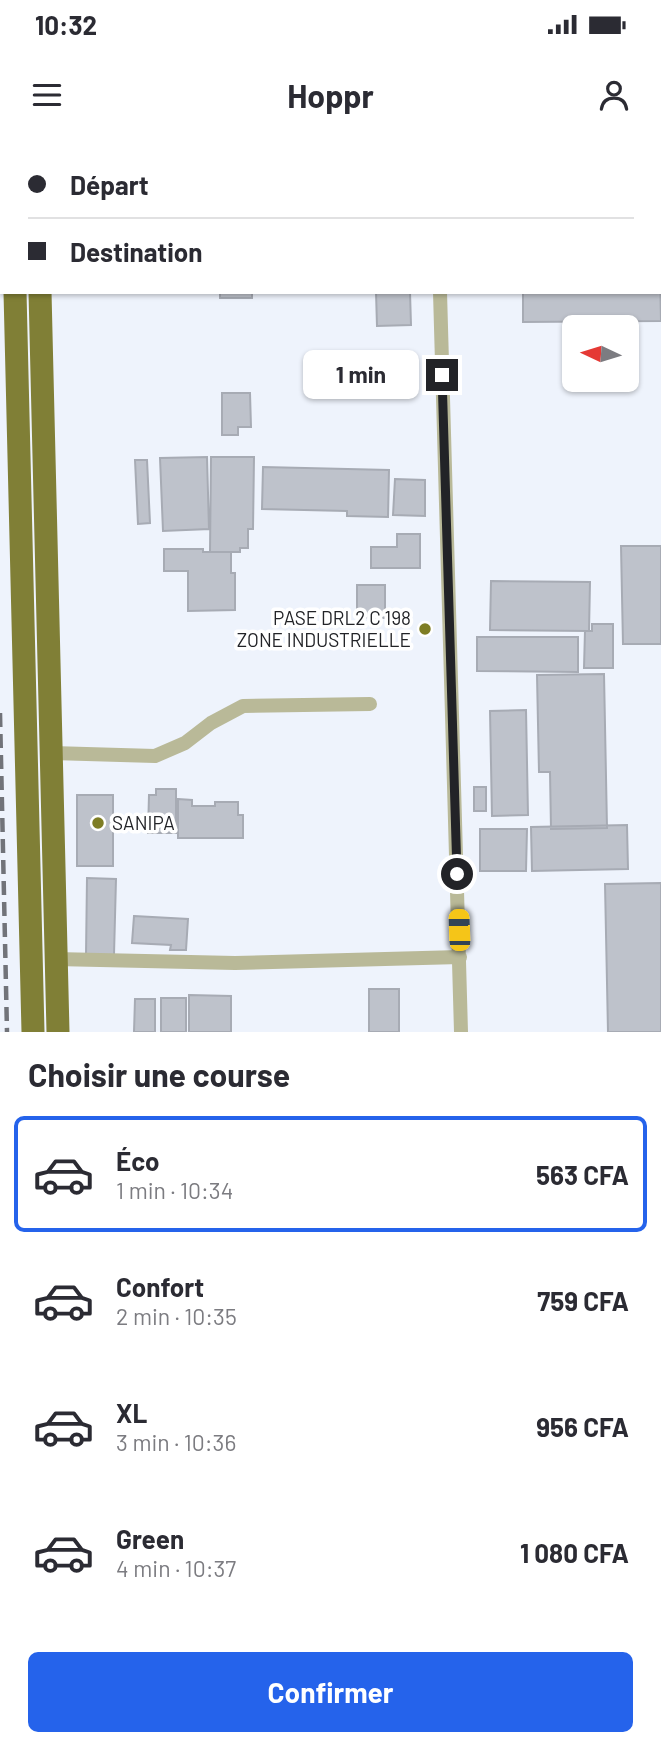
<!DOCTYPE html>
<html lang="fr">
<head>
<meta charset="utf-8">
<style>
	body { margin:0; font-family:Barlow,sans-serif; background:#f7f7f7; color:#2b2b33; height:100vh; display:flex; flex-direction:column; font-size:26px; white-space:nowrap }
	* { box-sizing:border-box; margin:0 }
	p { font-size:23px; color:#7c7c81 }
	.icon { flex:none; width:38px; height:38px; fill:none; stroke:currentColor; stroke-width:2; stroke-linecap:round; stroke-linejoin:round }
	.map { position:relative; height:892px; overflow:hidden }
	.details { display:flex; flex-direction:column; background:#fff; flex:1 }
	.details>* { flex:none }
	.top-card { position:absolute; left:0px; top:0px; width:662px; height:154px; box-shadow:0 2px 5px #0004; display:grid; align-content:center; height:154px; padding:0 28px; background:#fff }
	.needle { width:46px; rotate:274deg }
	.buttons { position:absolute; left:562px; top:175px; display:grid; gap:14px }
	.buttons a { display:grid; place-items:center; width:77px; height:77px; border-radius:10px; background:#fff; box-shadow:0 2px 5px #0004; font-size:35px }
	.end { position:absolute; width:32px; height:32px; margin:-16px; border:9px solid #222327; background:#fff; box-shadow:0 0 0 4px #fff }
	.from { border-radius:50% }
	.bubble { position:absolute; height:49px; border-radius:10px; background:#fff; box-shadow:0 2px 5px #0004; font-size:23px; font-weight:700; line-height:49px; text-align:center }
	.car { position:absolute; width:21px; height:42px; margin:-21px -10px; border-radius:9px; box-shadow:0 0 5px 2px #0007; background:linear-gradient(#f5c518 24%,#345 0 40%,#f5c518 0 76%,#345 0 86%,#f5c518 0) }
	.top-card b { display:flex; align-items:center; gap:24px; height:66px; font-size:26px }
	.top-card b+b { border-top:2px solid #e1e1e2 }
	.top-card i { width:18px; height:18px; background:#2b2b33 }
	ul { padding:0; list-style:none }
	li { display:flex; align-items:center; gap:21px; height:116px; margin:0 14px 10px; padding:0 14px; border:4px solid transparent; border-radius:10px }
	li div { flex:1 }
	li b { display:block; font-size:26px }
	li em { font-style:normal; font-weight:700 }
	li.current { border-color:#2563eb }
	li>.icon { width:63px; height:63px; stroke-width:1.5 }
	h2 { padding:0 28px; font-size:32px; line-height:84px }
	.cta { display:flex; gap:14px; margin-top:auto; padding:14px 28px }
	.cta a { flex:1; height:80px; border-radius:10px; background:#2563eb; color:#fff; font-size:28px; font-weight:700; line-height:80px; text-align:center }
	.status { display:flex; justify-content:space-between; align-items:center; height:49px; padding:0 35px; background:#fff; direction:ltr }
	.status svg { height:19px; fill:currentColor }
	header { display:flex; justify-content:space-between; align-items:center; height:91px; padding:0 28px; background:#fff; font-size:32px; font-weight:700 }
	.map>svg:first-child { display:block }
</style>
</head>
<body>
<div class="status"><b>10:32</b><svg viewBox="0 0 49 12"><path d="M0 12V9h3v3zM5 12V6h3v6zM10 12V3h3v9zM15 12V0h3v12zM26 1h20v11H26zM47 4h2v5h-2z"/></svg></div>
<header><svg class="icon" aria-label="menu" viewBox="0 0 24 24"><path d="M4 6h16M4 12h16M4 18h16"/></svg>Hoppr<svg class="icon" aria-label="person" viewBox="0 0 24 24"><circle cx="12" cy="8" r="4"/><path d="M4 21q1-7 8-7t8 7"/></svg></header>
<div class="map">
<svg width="661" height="892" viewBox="0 0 661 892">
	<rect width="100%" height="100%" fill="#eef3fc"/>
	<path fill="#dee6f6" d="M67,0H375V2H67Z"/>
	<path fill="#bec2cb" stroke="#a7abb4" stroke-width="2" d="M147,0H307V2H147Z
		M660,138L661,181L523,182V152H660Z
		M220,152H252V158H220Z
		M376,152H410L411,185L377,186Z
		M222,253H250L251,287H238V295H222Z
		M207,317L209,389L163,391L160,318Z
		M211,317H254L253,389H248V408H240V412H210Z
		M135,320H147L150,383L138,384Z
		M263,327L389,330L388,377L347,376V371L262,369Z
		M395,339L425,340V376L393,375Z
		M397,394H420V428H371V407H397Z
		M621,406H661V504H623Z
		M164,409H203V412H231V433H235V470L188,471V431H164Z
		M491,441L590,442L589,491L490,490Z
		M357,445H385V478L357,477Z
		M592,484H613V528H584L585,491H592Z
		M477,497H578V532L477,531Z
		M604,534L607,688L551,689L550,632H539L537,535Z
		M526,570L528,675L492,676L490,571Z
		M474,647H486V671H474Z
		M156,649H176V693H148L149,655H156Z
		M77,655H113V726H77Z
		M178,659L192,660V666H215V662H238V675H243V698H178Z
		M627,685L628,729L532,731L531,687Z
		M480,689H527L526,731H480Z
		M87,738L116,739L114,815H86Z
		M661,743V892H608L605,744Z
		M134,776L188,779L186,810H170L171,805L132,803Z
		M369,849H399V892H369Z
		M189,855L231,856V892H189Z
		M161,858H186V892H161Z
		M135,859H155V892H134Z"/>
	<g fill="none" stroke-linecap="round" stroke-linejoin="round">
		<path stroke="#b9b998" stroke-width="14" d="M435,0V2
			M440,152L461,892
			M52,613L155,616L185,603L211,583L243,566L370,564
			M55,819L235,823L460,817"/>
		<path stroke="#807f36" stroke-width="23" d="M11,0V2
			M36,0V2
			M15,152L33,892
			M40,152L58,892"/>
		<path stroke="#717379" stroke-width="4.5" stroke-dasharray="14 7" stroke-linecap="butt" d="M0,573L7,892"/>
	</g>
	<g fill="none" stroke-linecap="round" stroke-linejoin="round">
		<path stroke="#222327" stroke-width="9" d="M442,235L457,734"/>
	</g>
	<g fill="#7e7d24" stroke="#fff" stroke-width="2.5">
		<circle cx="425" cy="489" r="7"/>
		<circle cx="98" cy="683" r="7"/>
	</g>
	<g text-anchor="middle" stroke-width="7" stroke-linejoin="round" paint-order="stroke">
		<g font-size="19" fill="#222327" stroke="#fff" text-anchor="end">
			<text x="411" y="485">PASE DRL2 C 198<tspan x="411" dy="22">ZONE INDUSTRIELLE</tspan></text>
			<text x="112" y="690" text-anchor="start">SANIPA</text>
		</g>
	</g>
</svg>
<div class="buttons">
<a><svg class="needle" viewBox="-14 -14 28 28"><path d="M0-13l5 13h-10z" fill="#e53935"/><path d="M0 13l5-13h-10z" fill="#7c7c81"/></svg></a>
</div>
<i class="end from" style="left:457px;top:734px"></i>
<i class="end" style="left:442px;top:235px"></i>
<div class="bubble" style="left:303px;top:210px;width:116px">1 min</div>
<i class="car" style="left:459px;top:790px;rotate:358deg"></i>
<div class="top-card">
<b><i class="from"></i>Départ</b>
<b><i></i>Destination</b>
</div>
</div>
<section class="details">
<h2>Choisir une course</h2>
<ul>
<li class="current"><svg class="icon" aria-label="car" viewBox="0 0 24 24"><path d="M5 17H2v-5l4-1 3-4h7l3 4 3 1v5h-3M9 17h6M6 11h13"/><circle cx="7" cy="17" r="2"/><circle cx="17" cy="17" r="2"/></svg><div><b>Éco</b><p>1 min · 10:34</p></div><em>563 CFA</em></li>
<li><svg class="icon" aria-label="car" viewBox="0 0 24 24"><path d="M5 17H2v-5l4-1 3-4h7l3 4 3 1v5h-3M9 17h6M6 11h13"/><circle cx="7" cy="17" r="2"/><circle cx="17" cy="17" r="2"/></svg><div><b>Confort</b><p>2 min · 10:35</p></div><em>759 CFA</em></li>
<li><svg class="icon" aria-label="car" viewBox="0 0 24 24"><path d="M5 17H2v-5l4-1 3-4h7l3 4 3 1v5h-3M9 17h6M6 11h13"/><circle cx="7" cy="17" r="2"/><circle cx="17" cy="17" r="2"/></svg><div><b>XL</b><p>3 min · 10:36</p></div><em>956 CFA</em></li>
<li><svg class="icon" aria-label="car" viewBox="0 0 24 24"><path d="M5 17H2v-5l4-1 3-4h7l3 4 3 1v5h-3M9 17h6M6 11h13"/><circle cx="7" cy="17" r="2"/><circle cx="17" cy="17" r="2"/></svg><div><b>Green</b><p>4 min · 10:37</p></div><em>1 080 CFA</em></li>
</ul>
<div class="cta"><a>Confirmer</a></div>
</section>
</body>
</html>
